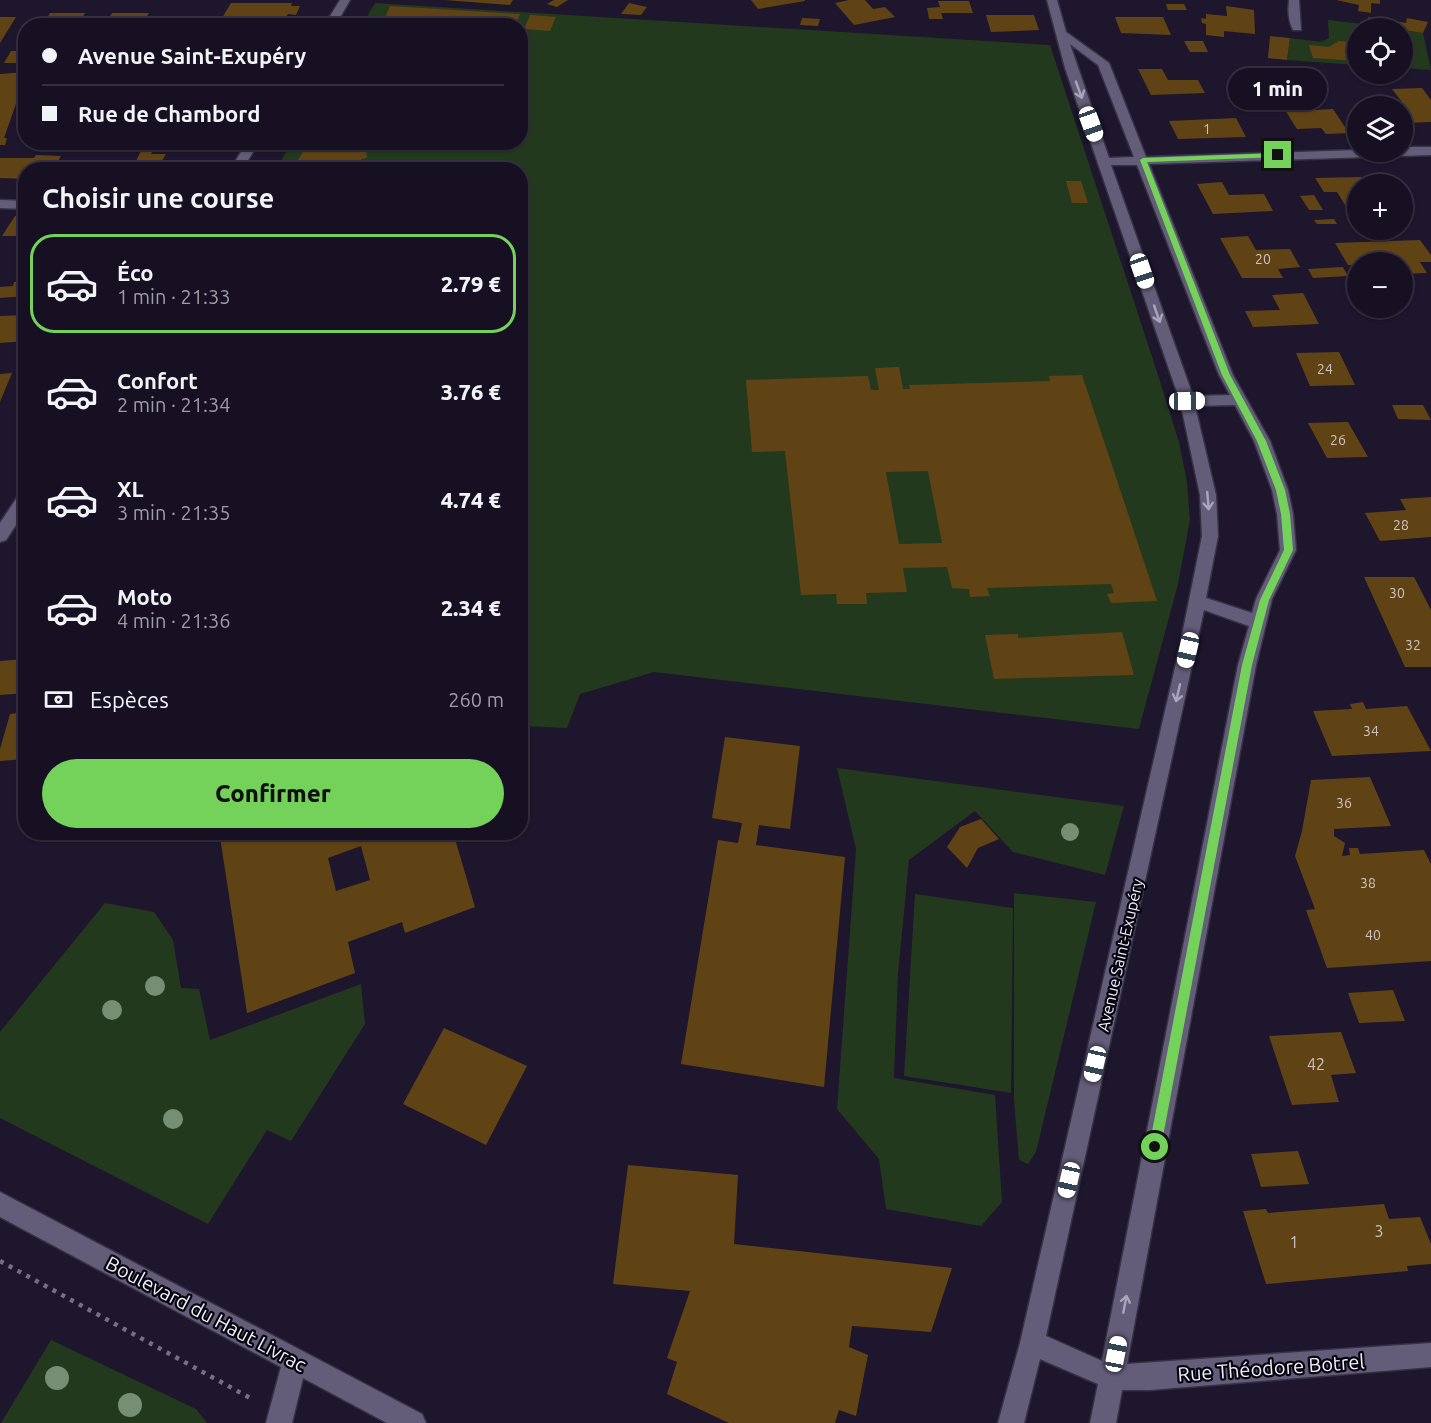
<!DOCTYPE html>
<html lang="fr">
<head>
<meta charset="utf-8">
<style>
	body { margin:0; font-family:Ubuntu,sans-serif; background:#231e2f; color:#f1f3f6; height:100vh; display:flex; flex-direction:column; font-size:22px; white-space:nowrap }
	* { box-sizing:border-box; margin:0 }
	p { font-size:20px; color:#9e9da5 }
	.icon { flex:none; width:33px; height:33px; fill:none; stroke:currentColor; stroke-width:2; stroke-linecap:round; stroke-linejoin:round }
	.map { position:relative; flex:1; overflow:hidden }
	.panel { position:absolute; left:18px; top:162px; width:510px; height:678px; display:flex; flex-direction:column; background:#161022; border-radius:24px; box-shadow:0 2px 4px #0004,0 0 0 2px #353040 }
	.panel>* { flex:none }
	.guide { position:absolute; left:18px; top:18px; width:510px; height:132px; border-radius:24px; box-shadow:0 2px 4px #0004,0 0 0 2px #353040; display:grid; align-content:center; height:132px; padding:0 24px; background:#161022 }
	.buttons { position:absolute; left:1347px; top:18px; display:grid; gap:12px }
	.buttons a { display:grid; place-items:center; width:66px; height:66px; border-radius:50%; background:#161022; box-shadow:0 2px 4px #0004,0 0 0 2px #353040; font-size:30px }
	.end { position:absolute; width:27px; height:27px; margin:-14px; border:8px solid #74d25b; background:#111; box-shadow:0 0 0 3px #111 }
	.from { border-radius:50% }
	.bubble { position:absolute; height:42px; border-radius:21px; background:#161022; box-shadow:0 2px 4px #0004,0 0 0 2px #353040; font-size:20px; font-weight:800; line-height:42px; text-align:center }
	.car { position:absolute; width:18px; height:36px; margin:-18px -9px; border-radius:8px; box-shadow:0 0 4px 2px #0007; background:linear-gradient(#fff 24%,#345 0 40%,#fff 0 76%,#345 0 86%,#fff 0) }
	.guide b { display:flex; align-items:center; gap:21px; height:57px; font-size:22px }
	.guide b+b { border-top:2px solid #353040 }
	.guide i { width:15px; height:15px; background:#f1f3f6 }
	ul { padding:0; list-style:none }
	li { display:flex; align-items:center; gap:18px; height:99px; margin:0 12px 9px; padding:0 12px; border:3px solid transparent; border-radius:24px }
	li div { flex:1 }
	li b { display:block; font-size:22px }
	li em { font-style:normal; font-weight:800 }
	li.current { border-color:#74d25b }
	li>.icon { width:54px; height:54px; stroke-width:1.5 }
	h2 { padding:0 24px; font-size:27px; line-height:72px }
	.pay { display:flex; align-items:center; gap:15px; height:66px; padding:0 24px; font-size:22px }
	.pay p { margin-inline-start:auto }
	.cta { display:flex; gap:12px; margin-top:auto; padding:12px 24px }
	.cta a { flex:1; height:69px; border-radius:36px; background:#74d25b; color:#111; font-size:24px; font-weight:800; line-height:69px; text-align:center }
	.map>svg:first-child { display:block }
</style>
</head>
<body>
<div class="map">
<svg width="1431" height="1423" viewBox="0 0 1431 1423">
	<rect width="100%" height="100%" fill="#1d162d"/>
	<path fill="#23391e" d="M375,3L1050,45L1159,378L1179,442L1187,482L1190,520L1178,584L1139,729L654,672L580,694L567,728L521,726L520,170H275L292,143L520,142V26L362,25Z
		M1328,20L1396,28H1358L1357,65L1287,60L1290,38L1321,42L1329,38Z
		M1402,30L1423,33L1431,70L1403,68Z
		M837,768L1124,806L1105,875L1013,852L975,811L909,860L898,974L894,1078L995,1095L1002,1202L981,1226L886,1209L879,1159L837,1109L856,849Z
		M1014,893L1096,902L1036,1152L1028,1164L1019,1160L1014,1100Z
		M915,894L1013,908L1011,1093L904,1076Z
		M105,903L154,912L173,940L181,988L199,989L210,1040L361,984L365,1024L291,1141L267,1130L208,1224L0,1118V1032Z
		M51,1340L196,1409L207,1423H1Z"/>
	<path fill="#604315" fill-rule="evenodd" d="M444,0H513L510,5Z
		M554,0H568L557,7L547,4Z
		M751,0H805V1L758,9Z
		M849,0H865L873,9L885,7L895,17L854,25L835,3Z
		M1336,0H1380V4L1371,3V13L1358,11L1359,5Z
		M938,1H969L973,13H941L943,19H929L927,8L940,7Z
		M231,3H292L291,6H300L296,15L288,14L283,23H219Z
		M629,3L647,7L641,15L621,14Z
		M1166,4H1184L1187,10H1168Z
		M390,6L439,9L520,14L515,26H419L384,20Z
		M1226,6L1254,10L1255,34L1224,31V37L1206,35V24L1202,23L1201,18L1206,19V14L1227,16Z
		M50,13H85L78,26H42Z
		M112,13H149L141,26H104Z
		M530,15L556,17L550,31L524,29Z
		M986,15H1034L1039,30L991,32Z
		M176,16L192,17H209L204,26H171Z
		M0,17H16L0,43Z
		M1115,17H1163L1171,35L1121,33Z
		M1368,17L1406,23L1407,18L1428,22L1423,33L1368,25Z
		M802,18L820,19L818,26L800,25Z
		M1270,36L1290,38L1287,60L1268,58Z
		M1184,41H1203L1208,52H1190Z
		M1339,41L1358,43V61L1313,58L1309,45L1329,47Z
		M1402,43H1403L1411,65L1402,64Z
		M11,51H26V54L20,63H4Z
		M1138,69H1162L1168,80H1198L1205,93L1151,95Z
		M26,72L20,91H23L21,98H18L4,138H7L5,145H0V74Z
		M1294,79L1315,110L1333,109L1349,133L1326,134L1321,128L1297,129L1269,85H1271L1268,80Z
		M1422,88L1431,100V122L1406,123L1402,118V110H1408L1392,89Z
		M1236,118L1246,137L1178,139L1169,121Z
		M140,142H159L151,154H166L162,161H156L155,163H171L167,170H77L80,164L136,161L141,151H135Z
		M183,142H209L207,150L180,151Z
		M309,142H365L367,158L361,159L362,164L368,163L369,170H310L312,166L295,165Z
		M36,155L61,156L53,170H26V179L0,178V158H34Z
		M1361,177L1366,184H1358V207L1347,208L1337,192H1324L1315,178Z
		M1066,181H1081L1088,203H1072Z
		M1222,182L1229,195L1264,194L1273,211L1213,214L1197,184Z
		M1402,187L1415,204L1402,205Z
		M1314,195L1323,210H1309L1300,196Z
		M15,216H26L25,236H2Z
		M1334,219L1337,224H1317L1314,220Z
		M1248,236L1256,250L1290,249L1300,267L1278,269L1283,278H1242L1220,238Z
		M1420,240L1431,255V262H1420L1427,273L1402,274V262H1358V265H1348L1335,243Z
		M1343,267L1348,276L1313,278L1308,269Z
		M14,282H26V296L0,298V287L13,286Z
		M1303,293L1319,324L1253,327L1245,311L1280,310L1272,295Z
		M26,315V341L0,343V316Z
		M1339,352L1355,385L1310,386L1296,353Z
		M899,367L903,389H910L909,385L1050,381L1049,376L1082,375L1157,601L1111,603L1107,594L1114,593L1111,584L987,588L990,596L970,597L969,589L952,588L947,567L903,568L907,592L866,593L867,604H837L836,594L801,595L785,451L752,452L746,380L868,376L871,390H879L875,368ZM928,471L942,543L899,544L886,472Z
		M12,373L0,402V374Z
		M1392,405H1423L1431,420L1398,419Z
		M1348,422L1368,457L1327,458L1308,423Z
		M1431,497V537L1380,541L1365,513L1406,510L1400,499Z
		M1364,577H1414L1431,610V667H1405Z
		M1122,632L1134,675L994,679L985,635L1018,634V638Z
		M26,659V693L0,695V661Z
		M1363,702L1366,709L1407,706L1431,751L1332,756L1313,711L1352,709L1350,704Z
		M26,712V759L0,761V749L10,714Z
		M725,737L800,746L790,829L759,825L756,845L845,857L824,1087L681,1064L718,840L738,843L742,823L712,818Z
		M1370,777L1391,826L1334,829V836L1345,843L1342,856L1350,855L1349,848H1358L1360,854L1424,850L1431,864V961L1327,968L1306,910L1315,909L1295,856L1302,831L1311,780Z
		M981,819L999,839L978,848L967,868L947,847L960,827Z
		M235,832H453L475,907L405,933L402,922L348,942L355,973L247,1013L220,837ZM361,846L370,880L336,891L328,858Z
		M1393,990L1405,1021L1359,1023L1348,993Z
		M444,1028L527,1066L486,1145L403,1104Z
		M1341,1032L1356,1073L1331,1075L1339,1102L1292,1105L1269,1036Z
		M1298,1151L1309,1184L1261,1187L1251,1154Z
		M628,1165L738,1175L734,1244L952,1268L931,1332L852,1326L849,1347L868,1355L856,1416L839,1410L835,1423H729L667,1394L677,1362L667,1358L690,1291L613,1284Z
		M1384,1204L1389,1219L1420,1217L1431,1244V1264L1407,1266L1408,1271L1266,1284L1243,1211L1266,1209L1268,1213Z"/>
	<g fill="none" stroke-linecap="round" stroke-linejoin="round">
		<g stroke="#363143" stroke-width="3">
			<path id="street" d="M340,0H350L335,26H324Z
				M1047,0H1057L1066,32L1109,63L1146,157L1358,150V152H1402V147H1431V155L1149,164L1233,375L1270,441L1288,490L1293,514L1296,550L1272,599L1256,665L1127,1364L1431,1343V1367L1150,1390H1122L1116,1423H1090L1098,1384L1040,1359L1024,1423H998L1020,1343L1179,650L1202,536L1200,495L1180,401L1065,68ZM1070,44L1098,65L1134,157L1109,158ZM1111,165H1137L1219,375L1230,395L1193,396ZM1235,405L1254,441L1272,490L1277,514L1280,550L1256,599L1252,613L1206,598L1218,536L1216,495L1195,406ZM1204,610L1249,626L1238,665L1102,1361L1046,1336Z
				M1289,0H1299L1301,30H1293C1288,20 1288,11 1289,0Z
				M247,142H259L242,170H230Z
				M0,200L26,201V209L0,208Z
				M26,491V510L6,540L0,542V523L20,493Z
				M0,1192L422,1414L426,1423H387L303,1378L292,1423H266L281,1367L0,1217Z"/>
		</g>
		<path stroke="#746f83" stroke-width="4.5" stroke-dasharray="4 6" stroke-linecap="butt" d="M0,1261L252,1399"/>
		<use href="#street" fill="#645d79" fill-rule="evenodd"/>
	</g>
	<g fill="#758e74">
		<circle cx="1070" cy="832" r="9"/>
		<circle cx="155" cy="986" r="10"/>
		<circle cx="112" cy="1010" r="10"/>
		<circle cx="173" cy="1119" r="10"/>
		<circle cx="57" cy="1378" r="12"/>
		<circle cx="130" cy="1405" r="12"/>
	</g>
	<defs><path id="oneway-shaft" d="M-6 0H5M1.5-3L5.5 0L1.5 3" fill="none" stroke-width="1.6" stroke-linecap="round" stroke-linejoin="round" transform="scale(1.5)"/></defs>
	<g stroke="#aaa5bb">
		<use href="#oneway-shaft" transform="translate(1079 90) rotate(70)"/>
		<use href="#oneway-shaft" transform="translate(1157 314) rotate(71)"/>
		<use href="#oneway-shaft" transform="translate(1208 501) rotate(85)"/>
		<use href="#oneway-shaft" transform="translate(1178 693) rotate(103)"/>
		<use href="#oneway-shaft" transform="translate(1125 1304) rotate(-79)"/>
	</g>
	<path fill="#74d25b" d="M1278,153L1281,157L1147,162L1230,375L1266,441L1285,490L1290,514L1293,550L1269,600L1252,665L1161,1147L1155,1153L1149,1147L1242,665L1260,600L1284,550L1281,514L1276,490L1257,441L1222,375L1140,160L1143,158Z"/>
	<g text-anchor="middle" stroke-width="4.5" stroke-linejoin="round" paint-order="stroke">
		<g font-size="14" fill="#ccc2c3">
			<text x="1207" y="134">1</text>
			<text x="1263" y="264">20</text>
			<text x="1325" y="374">24</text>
			<text x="1338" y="445">26</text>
			<text x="1401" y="530">28</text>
			<text x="1397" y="598">30</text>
			<text x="1413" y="650">32</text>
			<text x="1371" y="736">34</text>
			<text x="1344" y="808">36</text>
			<text x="1368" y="888">38</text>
			<text x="1373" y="940">40</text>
		</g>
		<g font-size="16" fill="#f0edfd" stroke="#06040d">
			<text transform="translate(1120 955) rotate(-77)" y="6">Avenue Saint-Exupéry</text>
		</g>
		<g font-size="16" fill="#ccc2c3">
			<text x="1316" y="1070">42</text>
			<text x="1379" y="1237">3</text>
			<text x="1294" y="1248">1</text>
		</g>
		<g font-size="20" fill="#f0edfd" stroke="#06040d">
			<text transform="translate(206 1314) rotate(28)" y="7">Boulevard du Haut Livrac</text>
			<text transform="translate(1271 1368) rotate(-4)" y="7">Rue Théodore Botrel</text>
		</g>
	</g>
</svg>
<div class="buttons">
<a><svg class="icon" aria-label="locate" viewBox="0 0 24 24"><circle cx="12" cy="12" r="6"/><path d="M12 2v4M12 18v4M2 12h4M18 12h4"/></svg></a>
<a><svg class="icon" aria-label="layers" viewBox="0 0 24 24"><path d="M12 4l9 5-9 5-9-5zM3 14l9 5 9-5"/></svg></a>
<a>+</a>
<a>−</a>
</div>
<i class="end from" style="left:1155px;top:1147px"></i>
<i class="end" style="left:1278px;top:155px"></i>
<div class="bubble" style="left:1228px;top:68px;width:99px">1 min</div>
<i class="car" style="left:1091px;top:124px;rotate:160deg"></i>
<i class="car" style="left:1142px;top:271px;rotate:161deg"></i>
<i class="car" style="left:1187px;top:401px;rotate:89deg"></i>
<i class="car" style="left:1188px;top:650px;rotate:193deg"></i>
<i class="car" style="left:1095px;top:1064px;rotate:193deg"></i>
<i class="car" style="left:1069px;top:1180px;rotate:193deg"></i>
<i class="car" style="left:1116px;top:1354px;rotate:11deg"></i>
<div class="guide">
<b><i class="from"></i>Avenue Saint-Exupéry</b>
<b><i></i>Rue de Chambord</b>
</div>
<section class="panel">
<h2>Choisir une course</h2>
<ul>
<li class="current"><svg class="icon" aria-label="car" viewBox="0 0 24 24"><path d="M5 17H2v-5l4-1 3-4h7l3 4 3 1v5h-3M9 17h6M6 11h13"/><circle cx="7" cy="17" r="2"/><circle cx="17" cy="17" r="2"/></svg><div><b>Éco</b><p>1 min · 21:33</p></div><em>2.79 €</em></li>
<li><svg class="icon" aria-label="car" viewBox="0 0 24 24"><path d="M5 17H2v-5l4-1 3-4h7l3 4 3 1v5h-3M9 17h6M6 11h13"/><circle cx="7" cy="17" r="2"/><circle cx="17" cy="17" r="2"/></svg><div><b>Confort</b><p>2 min · 21:34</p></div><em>3.76 €</em></li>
<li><svg class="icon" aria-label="car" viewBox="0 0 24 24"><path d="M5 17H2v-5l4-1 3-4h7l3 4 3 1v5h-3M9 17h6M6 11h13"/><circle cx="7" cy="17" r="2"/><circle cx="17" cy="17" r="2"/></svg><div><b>XL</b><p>3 min · 21:35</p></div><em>4.74 €</em></li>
<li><svg class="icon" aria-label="car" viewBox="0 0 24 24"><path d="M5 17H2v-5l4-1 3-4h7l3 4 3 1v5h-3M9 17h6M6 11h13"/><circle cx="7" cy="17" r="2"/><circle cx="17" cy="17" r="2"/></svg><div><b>Moto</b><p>4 min · 21:36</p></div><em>2.34 €</em></li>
</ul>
<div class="pay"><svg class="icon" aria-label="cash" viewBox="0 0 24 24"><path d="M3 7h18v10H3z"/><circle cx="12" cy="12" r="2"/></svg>Espèces<p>260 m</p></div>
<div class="cta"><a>Confirmer</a></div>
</section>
</div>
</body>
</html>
